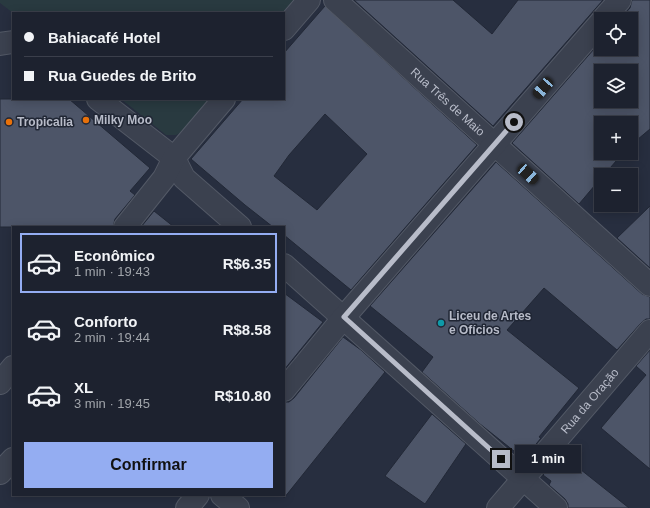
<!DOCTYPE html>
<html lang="pt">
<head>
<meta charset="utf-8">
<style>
	body { margin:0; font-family:Arial,sans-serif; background:#252a37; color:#f1f3f6; height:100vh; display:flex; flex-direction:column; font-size:15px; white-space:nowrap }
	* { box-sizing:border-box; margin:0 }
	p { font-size:13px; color:#a0a4aa }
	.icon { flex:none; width:22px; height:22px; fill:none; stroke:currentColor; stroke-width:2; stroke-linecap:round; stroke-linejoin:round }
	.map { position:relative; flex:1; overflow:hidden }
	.panel { position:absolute; left:12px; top:226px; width:273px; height:270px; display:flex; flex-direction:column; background:#1d222f; border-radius:0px; box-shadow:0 2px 10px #0003,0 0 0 1px #3b3f4b }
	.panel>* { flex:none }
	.hud { position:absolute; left:12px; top:12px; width:273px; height:88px; border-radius:0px; box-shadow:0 2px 10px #0003,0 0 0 1px #3b3f4b; display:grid; align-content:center; height:88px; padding:0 12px; background:#1d222f }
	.buttons { position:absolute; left:594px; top:12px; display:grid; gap:8px }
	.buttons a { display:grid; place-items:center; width:44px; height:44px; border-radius:0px; background:#1d222f; box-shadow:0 2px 10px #0003,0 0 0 1px #3b3f4b; font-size:20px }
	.end { position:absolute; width:18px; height:18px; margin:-9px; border:5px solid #b8bcc9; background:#111; box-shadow:0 0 0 2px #111 }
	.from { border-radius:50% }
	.bubble { position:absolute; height:28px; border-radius:0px; background:#1d222f; box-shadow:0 2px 10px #0003,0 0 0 1px #3b3f4b; font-size:13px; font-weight:700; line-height:28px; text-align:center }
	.car { position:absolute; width:12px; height:24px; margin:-12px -6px; border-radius:5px; box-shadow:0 0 3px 1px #0007; background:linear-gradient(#222 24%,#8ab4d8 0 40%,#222 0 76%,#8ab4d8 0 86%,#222 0) }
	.hud b { display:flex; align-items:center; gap:14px; height:38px; font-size:15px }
	.hud b+b { border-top:1px solid #3b3f4b }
	.hud i { width:10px; height:10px; background:#f1f3f6 }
	ul { padding:7px 0 0; list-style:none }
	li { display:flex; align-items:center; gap:12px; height:60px; margin:0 8px 6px; padding:0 4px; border:2px solid transparent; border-radius:0px }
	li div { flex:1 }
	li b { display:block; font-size:15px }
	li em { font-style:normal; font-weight:700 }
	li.active { border-color:#94adf2 }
	li>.icon { width:36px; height:36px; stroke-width:1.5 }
	.cta { display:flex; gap:8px; margin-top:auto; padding:8px 12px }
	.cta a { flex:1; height:46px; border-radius:0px; background:#94adf2; color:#111; font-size:16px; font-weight:700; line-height:46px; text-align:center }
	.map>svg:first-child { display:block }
</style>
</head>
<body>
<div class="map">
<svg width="650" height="508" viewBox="0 0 650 508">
	<rect width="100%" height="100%" fill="#272e3f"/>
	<path fill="#293a40" d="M0,0H294L282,13H13L0,3Z
		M121,99H210L184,131L176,135H166Z"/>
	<path fill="#4d5568" stroke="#222836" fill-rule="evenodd" d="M354,0H453L492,34L518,0H603L493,126Z
		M632,0H650V129L631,145V123H601V153H623L604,175H601V178L579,204L512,143L601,41V49H631V19H620L630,8ZM601,71H631V101H601Z
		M325,6L477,145L351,290L284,235V227H273L245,205L191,159L243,99H284V53ZM325,114L367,154L317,210L274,176L289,155Z
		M0,99H69L150,168L130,191L135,195L115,219L113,227H0Z
		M496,162L642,294L650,297V319H646L641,323L617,350L544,288L507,330L579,388L539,437L541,438L524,459L480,424L422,372L433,357L370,306Z
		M650,206V268L617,238Z
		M154,211L174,227H141Z
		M284,293L323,322L284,370Z
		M343,337L361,350L385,372L284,498V402H289L294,398Z
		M650,350V469L601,428L646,375L636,366Z
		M432,414L466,444L425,504L385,476Z
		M561,454L629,508H568V504L565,499L549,485L551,481L543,475Z"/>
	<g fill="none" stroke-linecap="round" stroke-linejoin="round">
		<g stroke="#535966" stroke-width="24">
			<g id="minor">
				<path id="s1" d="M335,0L650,285"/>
				<path d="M603,19L620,0"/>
				<path d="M284,29L309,0"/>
				<path d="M0,44L13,42"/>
				<path d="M98,99L174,158L184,178L240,227"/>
				<path d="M125,227L164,178L174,158L224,99"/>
				<path d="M284,265L556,508"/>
				<path d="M0,383L13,367"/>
				<path d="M284,390L344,317L601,22"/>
				<path d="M0,473L13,459"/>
				<path d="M222,495L238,508"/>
				<path d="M187,508L198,495"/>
				<path id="s2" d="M498,508L650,331"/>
			</g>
		</g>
		<use href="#minor" stroke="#3b414f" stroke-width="22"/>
	</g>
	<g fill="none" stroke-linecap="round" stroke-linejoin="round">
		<path stroke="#b8bcc9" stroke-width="5" d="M501,459L344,317L514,122"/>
	</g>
	<g fill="#e8710a" stroke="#202634" stroke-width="1.5">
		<circle cx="86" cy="120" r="4"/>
		<circle cx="9" cy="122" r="4"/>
	</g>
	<circle fill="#0f9aa8" stroke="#202634" stroke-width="1.5" cx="441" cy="323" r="4"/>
	<g text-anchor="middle" stroke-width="3" stroke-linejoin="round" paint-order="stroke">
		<g font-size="12" fill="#b8bcc9" stroke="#202634">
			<text dy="4" stroke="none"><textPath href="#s1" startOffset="152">Rua Três de Maio</textPath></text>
			<text dy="4" stroke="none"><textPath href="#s2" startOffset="141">Rua da Oração</textPath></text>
		</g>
		<g font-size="12" font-weight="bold" fill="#b8bcc9" stroke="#202634" text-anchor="start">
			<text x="94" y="124">Milky Moo</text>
			<text x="17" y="126">Tropicalia</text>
			<text x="449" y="320">Liceu de Artes<tspan x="449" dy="14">e Ofícios</tspan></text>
		</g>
	</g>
</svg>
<div class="buttons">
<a><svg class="icon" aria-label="locate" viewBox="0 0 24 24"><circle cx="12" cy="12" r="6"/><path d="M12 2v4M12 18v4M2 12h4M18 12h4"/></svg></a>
<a><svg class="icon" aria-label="layers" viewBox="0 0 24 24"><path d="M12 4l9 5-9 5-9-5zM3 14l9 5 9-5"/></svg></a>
<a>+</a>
<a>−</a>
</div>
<i class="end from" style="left:514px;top:122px"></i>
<i class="end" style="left:501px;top:459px"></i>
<div class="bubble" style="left:515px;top:445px;width:66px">1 min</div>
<i class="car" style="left:543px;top:88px;rotate:221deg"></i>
<i class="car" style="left:528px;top:174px;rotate:132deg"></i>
<div class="hud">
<b><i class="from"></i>Bahiacafé Hotel</b>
<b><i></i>Rua Guedes de Brito</b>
</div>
<section class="panel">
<ul>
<li class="active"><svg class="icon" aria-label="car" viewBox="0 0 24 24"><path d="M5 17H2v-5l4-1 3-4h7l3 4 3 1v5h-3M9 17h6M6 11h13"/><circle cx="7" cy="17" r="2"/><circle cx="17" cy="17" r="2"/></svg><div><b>Econômico</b><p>1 min · 19:43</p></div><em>R$6.35</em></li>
<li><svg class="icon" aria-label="car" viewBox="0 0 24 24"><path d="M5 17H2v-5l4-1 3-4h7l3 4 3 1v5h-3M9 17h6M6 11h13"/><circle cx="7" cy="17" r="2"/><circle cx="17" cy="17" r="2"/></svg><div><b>Conforto</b><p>2 min · 19:44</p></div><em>R$8.58</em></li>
<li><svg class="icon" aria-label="car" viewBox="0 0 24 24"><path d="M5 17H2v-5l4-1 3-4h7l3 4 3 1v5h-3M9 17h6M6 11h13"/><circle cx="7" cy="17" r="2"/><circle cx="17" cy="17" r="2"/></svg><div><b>XL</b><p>3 min · 19:45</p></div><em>R$10.80</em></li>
</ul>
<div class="cta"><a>Confirmar</a></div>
</section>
</div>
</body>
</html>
